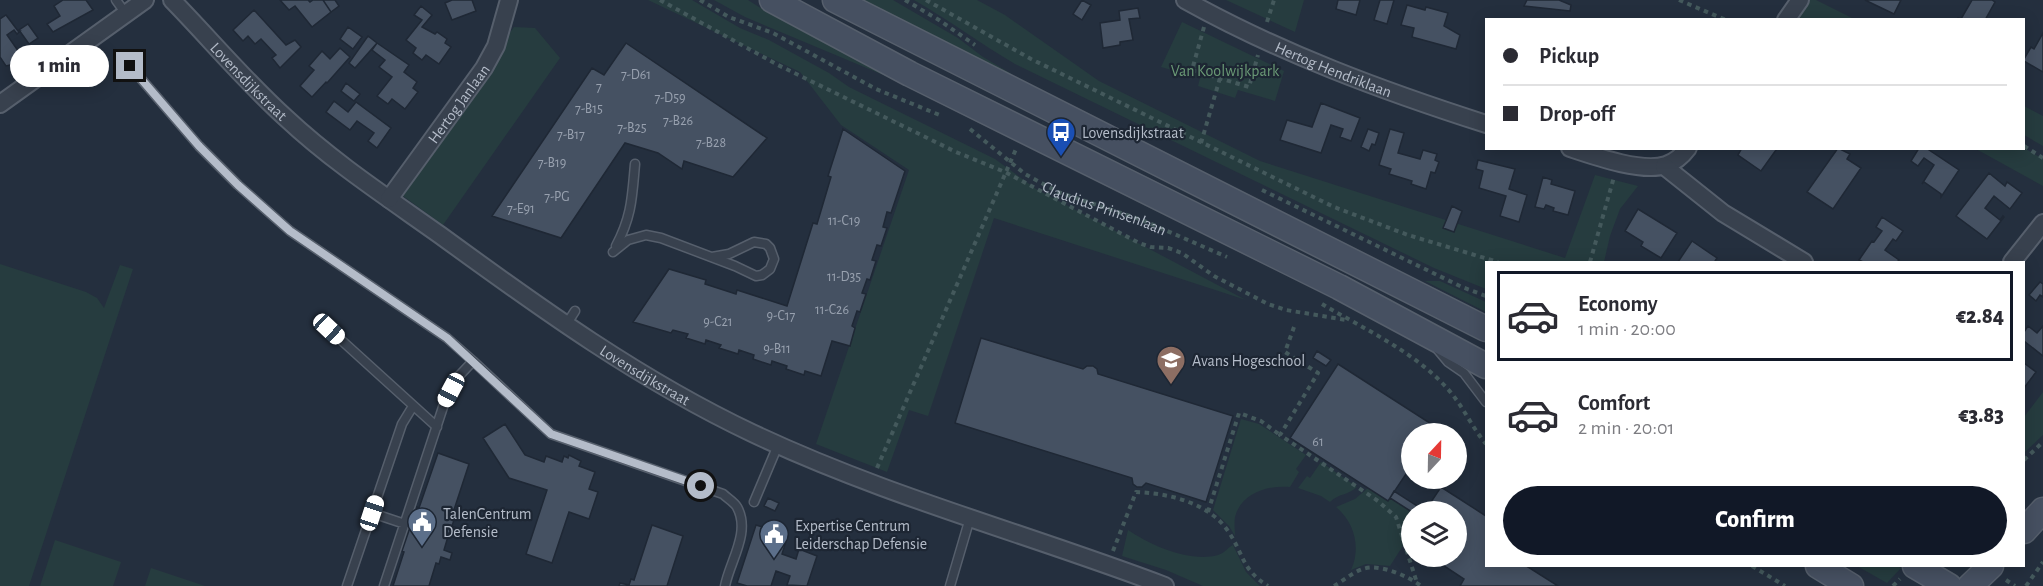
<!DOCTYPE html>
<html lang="en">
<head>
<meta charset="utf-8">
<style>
	body { margin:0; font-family:"Alegreya Sans",sans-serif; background:#f2f2f3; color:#2b2b33; height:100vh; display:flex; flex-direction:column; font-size:22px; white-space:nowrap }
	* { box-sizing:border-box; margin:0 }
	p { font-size:20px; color:#7c7c81 }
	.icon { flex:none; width:33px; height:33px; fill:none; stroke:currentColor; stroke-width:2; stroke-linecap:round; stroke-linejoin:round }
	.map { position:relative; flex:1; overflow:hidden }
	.sheet { position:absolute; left:1485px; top:261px; width:540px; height:306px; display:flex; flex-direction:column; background:#fff; border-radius:0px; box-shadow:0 3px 15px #0003 }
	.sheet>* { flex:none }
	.guide { position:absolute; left:1485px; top:18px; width:540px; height:132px; border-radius:0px; box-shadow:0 3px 15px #0003; display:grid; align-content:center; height:132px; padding:0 18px; background:#fff }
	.needle { width:39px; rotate:22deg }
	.controls { position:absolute; left:1401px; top:423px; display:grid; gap:12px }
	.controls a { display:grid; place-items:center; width:66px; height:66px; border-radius:50%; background:#fff; box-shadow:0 3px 15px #0003; font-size:30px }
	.end { position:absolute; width:27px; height:27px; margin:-14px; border:8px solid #b4bcc9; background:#111; box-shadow:0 0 0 3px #111 }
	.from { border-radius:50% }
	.bubble { position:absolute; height:42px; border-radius:21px; background:#fff; box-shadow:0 3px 15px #0003; font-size:20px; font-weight:800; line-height:42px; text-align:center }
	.car { position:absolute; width:18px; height:36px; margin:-18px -9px; border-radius:8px; box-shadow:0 0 4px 2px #0007; background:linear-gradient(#fff 24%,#345 0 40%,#fff 0 76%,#345 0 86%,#fff 0) }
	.guide b { display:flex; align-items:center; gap:21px; height:57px; font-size:22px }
	.guide b+b { border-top:2px solid #e1e1e2 }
	.guide i { width:15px; height:15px; background:#2b2b33 }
	ul { padding:10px 0 0; list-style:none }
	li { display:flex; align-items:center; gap:18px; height:90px; margin:0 12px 9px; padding:0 6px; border:3px solid transparent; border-radius:0px }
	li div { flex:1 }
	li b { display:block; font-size:22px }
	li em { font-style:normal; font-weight:800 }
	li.on { border-color:#111827 }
	li>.icon { width:54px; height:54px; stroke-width:1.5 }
	.cta { display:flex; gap:12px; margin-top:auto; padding:12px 18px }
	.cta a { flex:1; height:69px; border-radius:36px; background:#111827; color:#fff; font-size:24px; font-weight:800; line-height:69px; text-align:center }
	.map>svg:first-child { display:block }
</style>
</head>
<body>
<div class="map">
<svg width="2043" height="586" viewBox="0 0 2043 586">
	<rect width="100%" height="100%" fill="#242f3e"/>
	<path fill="#263c3f" d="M648,0H692L740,28L769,40L829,73L849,87L995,159L1036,189L1246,300L994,218L928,416L909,410L887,472L816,444L909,170L841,125L800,72Z
		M714,0H748L770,14L912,87L745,17Z
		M856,0H893L958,38L983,57L1010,73L1018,81Z
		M914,0H977L1005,15L1099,81L1260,161L1565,258L1595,175L1638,186L1620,209L1610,236L1604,262H1486V289L1434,268L1015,64C981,44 949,20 914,0Z
		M1226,0H1304L1295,32Z
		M1809,0H1816L1854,19H1803L1797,16Z
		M1182,22L1284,71L1275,101L1238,90L1235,98L1198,86L1200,78L1161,67Z
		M514,27L535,28L560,58L443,225L403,196L493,72L506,38Z
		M2024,106L2043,116V146L2024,135Z
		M2024,148L2043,159V186L1976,149Z
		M0,264L86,292L97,298L104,308L120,265L133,269L29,586H0Z
		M1425,281H1440L1486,302V312Z
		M2043,392V435L2024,453V417Z
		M1241,419L1259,424L1306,455L1296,469L1299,472L1290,487C1268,485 1241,493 1235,517C1234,523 1235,530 1235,536L1229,526L1213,510Z
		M1321,462L1357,487C1349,495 1337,494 1330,502L1321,496L1298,488L1307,476L1310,478Z
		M1368,488L1388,501L1390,498L1411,512V533L1390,566L1366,564L1351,570C1361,548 1355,523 1336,507L1355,499Z
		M1128,530C1150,545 1190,563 1218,555C1225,553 1227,548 1233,545L1246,572L1260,586H1203L1166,570L1122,556Z
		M55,540L121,562L113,586H40Z
		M1857,566H1897L1901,568L1887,583Z
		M151,568L205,586H145Z"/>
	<path fill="#455162" stroke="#1f2835" stroke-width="1.5" d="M63,0H86L93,10L53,32L47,24L60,16L54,6Z
		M280,0H308L310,2L313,0H323L331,12L312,27L295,6L289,10Z
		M323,0H335L339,6L331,12Z
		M452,0H472L476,11L452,20L445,3Z
		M1082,0L1091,5L1082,20L1073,14Z
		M1338,0H1360L1356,15L1336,9Z
		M1380,0H1394L1387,24L1374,20Z
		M1527,0H1559L1571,5L1570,11L1524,6Z
		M1865,0H1901L1894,14Z
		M1972,0H1992L1995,2L1985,20H1957L1958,18L1961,19Z
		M1407,5L1425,10L1426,7L1448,13L1444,26L1460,35L1456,49L1412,37L1414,28L1401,25Z
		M421,6L432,15L422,27L435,34L437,32L447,39L445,43L451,47L439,64L426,55L422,60L413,53L416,48L406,40L422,20L414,15Z
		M1138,8L1140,18L1129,19L1133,40L1120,42V45L1103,48L1100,23L1120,20L1119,11Z
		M254,10L286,45L295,40L301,47L280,68L272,58L276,55L261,39L255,44L248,36L243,41L233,30Z
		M6,15L18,31H20L17,34L14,30L7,35L21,55L10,65L6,66L0,57V19Z
		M28,24L38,38L29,44L19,30Z
		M348,27L362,37L353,49L340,39Z
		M2043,33V72L2024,61V63V59L2031,47L2034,49Z
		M368,36L377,43L355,68L349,63Z
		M377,43L409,65L404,72L417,82L413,88L418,92L405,109L392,99L388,104L377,96L392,77L379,67L385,60L372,50Z
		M626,43L767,138L733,177L684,161L682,169L658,153L625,143L561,238L492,216L592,68L604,75Z
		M340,48L350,57L327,83L326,82L312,97L300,86L314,70L309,66L322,51L330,59Z
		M346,83L360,94L354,101L341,91Z
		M334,101L348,112L356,102L391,128L377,148L368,141L374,133L357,121L350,130L326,112Z
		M1321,103L1360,118L1351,141L1340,137L1343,129L1331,125L1321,153L1280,140L1287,120L1312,127Z
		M843,129L905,171L891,213L887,212L883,227L887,228L881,246L877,245L872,260L876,261L870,280L867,279L862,293L866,294L860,312L857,311L852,326L855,328L850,346L832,341L821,376L805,371L804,375L786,369L787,366L772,361L771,365L753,359L754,355L739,350L738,354L719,348L721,345L706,340L705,344L686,338L688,334L673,330L671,333L633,322L669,269L706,280L705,284L736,294L737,290L787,306L813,223L817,224L831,177L828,176Z
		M1368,129L1379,133L1375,145L1372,144L1369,151L1361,147Z
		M1390,129L1404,133L1398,153L1420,159L1423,150L1437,154L1435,160L1439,162L1435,173L1431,172L1426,189L1411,184L1412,181L1389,174L1391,169L1379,165Z
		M1742,148H1774L1776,150L1761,171L1738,155Z
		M1838,148L1850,154L1847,159L1861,168L1833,209L1807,192Z
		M1919,148H1926L1959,170L1941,197V194L1924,182L1922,184L1934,165L1924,158L1918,166L1911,161Z
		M1478,160L1515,169L1509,189L1527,195L1519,222L1500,216L1506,196L1479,188L1483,171L1476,169Z
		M1989,173L2005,186L2007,182L2022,193L2010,209L1994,196L1985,208L2000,220L2003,216L2004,217L1987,239L1956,216Z
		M1543,177L1552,180L1551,184L1575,191L1568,215L1553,211L1554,208L1546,205L1544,209L1535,207Z
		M1452,206L1462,211L1454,232L1443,228Z
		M1638,209L1677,233L1661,258L1641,246L1643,242L1625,231Z
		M1882,217L1903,231L1896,241L1893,239L1885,250L1899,260L1897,262H1863L1859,260L1872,241L1874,242L1882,231L1876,227Z
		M1692,241L1717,258L1715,261L1718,262H1678Z
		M2040,282L2043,284V297L2040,295L2036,301L2029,295Z
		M2028,326L2037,333L2043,326V356L2024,341V332Z
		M981,338L1083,369L1087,366H1093L1097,369L1098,374L1233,416L1206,502L1146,483L1142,487H1137L1133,484L1132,478L955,423Z
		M1317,351L1331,360L1326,366L1313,358Z
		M2024,363L2036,372L2024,388Z
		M1338,364L1436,427L1431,434H1412V465L1388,501L1290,438Z
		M505,424L525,455L544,462L546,456L562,462L564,456L568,458L569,455L581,461L579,466L595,472L589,489L598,492L589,519L569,512L552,563L526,554L547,490L509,478L483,438Z
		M438,453L469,464L451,519L454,520L452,526L460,529L457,536L449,533L444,550L452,553L450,560L441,557L439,564L436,563L429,586H393L404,552L402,551L417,507L419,508Z
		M1441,487L1486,516V566H1530L1528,567L1558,586H1460L1464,579L1429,556H1456V512H1412L1390,498L1394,491L1425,511Z
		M768,498L779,503L775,511L764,506Z
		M652,525L683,536L667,586H619L620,583L629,585L631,579L634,580Z
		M756,525L788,535L782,554L796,559L799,549L817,556L807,586L787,585L790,576L776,571L771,586H747L737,583Z"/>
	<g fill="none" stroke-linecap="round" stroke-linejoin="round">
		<g stroke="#565f6c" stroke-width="11">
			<path id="lane" d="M116,0L126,14
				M127,55L130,66L199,146L238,185L290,231L447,338L473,361
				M616,246C632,216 632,197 635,164
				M613,252L628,240L646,235L661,238L735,266L756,276L762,275L770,269L774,259L770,248L766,244L754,242L729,254L712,257
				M566,325L575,311
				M329,329L437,427
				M1438,350L1448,362L1464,373L1486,402
				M754,502L778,445
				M372,513L405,524
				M347,586L402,424L413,406
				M384,586L444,404L458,377L473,361L551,434L723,494C727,498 734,502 737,507C751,532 730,561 725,586
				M950,586L970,518"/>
		</g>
		<g stroke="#565f6c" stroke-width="20">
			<g id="street">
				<path id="s2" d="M172,0C210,39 245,81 286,118C333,162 388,198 440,235C540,308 640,380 752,433C885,496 1028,534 1165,586"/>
				<path id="s3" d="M1185,0C1280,53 1383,91 1486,124"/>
				<path d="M1786,20L1800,0"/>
				<path d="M0,104L145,0"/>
				<path d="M1570,148C1594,156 1642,173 1666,165C1675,162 1682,156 1688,148"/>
				<path d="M1664,166L1723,213L1804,262"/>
				<path id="s4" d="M389,199L484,68L496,46L509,0"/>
				<path d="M2012,262L2043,223"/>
			</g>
		</g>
		<g stroke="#565f6c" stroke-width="27">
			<path id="secondary" d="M772,0L910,74L1339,287L1486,366
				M835,0L1486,329
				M2024,531L2043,510
				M1818,566L1851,586
				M1915,566L1949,586
				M1970,586L1991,566"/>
		</g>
		<g stroke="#44595c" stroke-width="4" stroke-dasharray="4.5 4.5" stroke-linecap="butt">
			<path d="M660,0L778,65L956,152L1005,172L1139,243L1151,247L1168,248L1182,253L1214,276L1268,304L1286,310L1346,320"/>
			<path d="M700,0L729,17L773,33L876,89L942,116"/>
			<path d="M905,0L939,20L975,45"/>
			<path d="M926,0L1031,59L1334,207L1408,235L1498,262"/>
			<path d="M1679,0L1726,20"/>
			<path d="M1267,22L1274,0"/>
			<path d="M1204,27L1192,70L1249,87L1258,55"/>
			<path id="s1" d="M970,129L1025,174L1058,192L1142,220L1227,257"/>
			<path d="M1201,143L1220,78"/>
			<path d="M2024,146L2043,158"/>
			<path d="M1262,190L1462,287L1486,296"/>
			<path d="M1590,262L1614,177"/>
			<path d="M1322,304C1364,329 1413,351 1446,387C1462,404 1471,426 1486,444"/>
			<path d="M1294,327L1285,352L1318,373L1280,435L1378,501L1396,517L1417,583"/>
			<path d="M2024,460L2043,442"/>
			<path d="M877,468L1016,149"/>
			<path d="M1208,512L1239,413L1261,421L1280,435"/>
			<path d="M1113,551L1136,492C1168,493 1209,503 1228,531C1244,554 1241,569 1268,586"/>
			<path d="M1752,566L1785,586"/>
			<path d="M2006,580L2015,586"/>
			<path d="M1334,586C1343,581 1353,572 1363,569C1379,563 1408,576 1421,586"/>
			<path d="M1893,586L1900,579"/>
			<path d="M2026,586L2043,562"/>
		</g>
		<use href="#lane" stroke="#38414e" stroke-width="8"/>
		<use href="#street" stroke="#38414e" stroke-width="16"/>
		<use href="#secondary" stroke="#465061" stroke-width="24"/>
	</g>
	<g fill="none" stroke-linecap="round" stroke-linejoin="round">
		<path stroke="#b4bcc9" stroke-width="8" d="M130,66L199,146L238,185L290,231L447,338L551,434L701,486"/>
	</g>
	<defs>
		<g id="bus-pin" transform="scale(1.5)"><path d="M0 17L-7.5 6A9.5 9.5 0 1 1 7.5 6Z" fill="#1a4fb4" stroke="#1d2633"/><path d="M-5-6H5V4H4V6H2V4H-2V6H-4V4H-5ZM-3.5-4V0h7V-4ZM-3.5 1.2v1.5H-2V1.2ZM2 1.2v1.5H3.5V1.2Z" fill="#fff"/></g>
		<g id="university-pin" transform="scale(1.5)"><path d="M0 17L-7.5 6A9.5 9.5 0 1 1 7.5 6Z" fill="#8d6e63" stroke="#1d2633"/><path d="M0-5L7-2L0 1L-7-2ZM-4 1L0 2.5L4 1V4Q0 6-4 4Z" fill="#fff"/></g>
		<g id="civic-pin" transform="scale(1.5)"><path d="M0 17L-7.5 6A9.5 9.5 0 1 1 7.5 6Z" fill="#5c6f8a" stroke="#1d2633"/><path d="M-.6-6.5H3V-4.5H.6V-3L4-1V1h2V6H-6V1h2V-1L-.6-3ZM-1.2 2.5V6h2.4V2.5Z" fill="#fff"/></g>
	</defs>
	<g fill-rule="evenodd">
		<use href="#bus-pin" x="1061" y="132"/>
		<use href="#university-pin" x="1171" y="360"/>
		<use href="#civic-pin" x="422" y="522"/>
		<use href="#civic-pin" x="774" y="534"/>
	</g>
	<g text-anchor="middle" stroke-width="4.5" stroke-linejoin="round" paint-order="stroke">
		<g font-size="14" fill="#98a1af">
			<text x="636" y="79">7-D61</text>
			<text x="599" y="91">7</text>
			<text x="670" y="102">7-D59</text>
			<text x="589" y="113">7-B15</text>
			<text x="678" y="125">7-B26</text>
			<text x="632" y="132">7-B25</text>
			<text x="571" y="139">7-B17</text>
			<text x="711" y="147">7-B28</text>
			<text x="552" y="167">7-B19</text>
			<text x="557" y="201">7-PG</text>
			<text x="521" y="213">7-E91</text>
			<text x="844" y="225">11-C19</text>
			<text x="844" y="281">11-D35</text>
			<text x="832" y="314">11-C26</text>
			<text x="781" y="320">9-C17</text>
			<text x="718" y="326">9-C21</text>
			<text x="777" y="353">9-B11</text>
			<text x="1318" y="446">61</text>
		</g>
		<g font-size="16" fill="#b4bcc9" stroke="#1d2633">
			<text dy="6" stroke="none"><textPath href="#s3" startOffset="164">Hertog Hendriklaan</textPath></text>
			<text dy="6" stroke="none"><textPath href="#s2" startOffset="112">Lovensdijkstraat</textPath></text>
			<text dy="6" stroke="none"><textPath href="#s4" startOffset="118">Hertog Janlaan</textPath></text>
			<text dy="6" stroke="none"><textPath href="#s1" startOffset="158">Claudius Prinsenlaan</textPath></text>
			<text dy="6" stroke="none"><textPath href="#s2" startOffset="606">Lovensdijkstraat</textPath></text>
		</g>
		<g font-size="16" fill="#6b9a76" stroke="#1d2633">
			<text x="1225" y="76">Van Koolwijkpark</text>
		</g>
		<g font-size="16" fill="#b4bcc9" stroke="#1d2633" text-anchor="start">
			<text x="1082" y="138">Lovensdijkstraat</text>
			<text x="1192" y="366">Avans Hogeschool</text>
			<text x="443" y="519">TalenCentrum<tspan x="443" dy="18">Defensie</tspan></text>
			<text x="795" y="531">Expertise Centrum<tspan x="795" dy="18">Leiderschap Defensie</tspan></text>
		</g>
	</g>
</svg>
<div class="controls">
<a><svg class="needle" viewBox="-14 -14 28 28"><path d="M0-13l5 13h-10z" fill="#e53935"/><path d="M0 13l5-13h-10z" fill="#7c7c81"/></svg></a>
<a><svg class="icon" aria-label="layers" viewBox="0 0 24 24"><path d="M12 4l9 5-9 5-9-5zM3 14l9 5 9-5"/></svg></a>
</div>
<i class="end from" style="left:701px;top:486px"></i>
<i class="end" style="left:130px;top:66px"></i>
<div class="bubble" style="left:10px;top:45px;width:99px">1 min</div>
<i class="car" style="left:329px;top:329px;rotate:133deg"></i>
<i class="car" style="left:451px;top:390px;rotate:208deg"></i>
<i class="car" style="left:372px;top:513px;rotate:18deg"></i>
<div class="guide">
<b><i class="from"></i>Pickup</b>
<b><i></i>Drop-off</b>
</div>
<section class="sheet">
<ul>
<li class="on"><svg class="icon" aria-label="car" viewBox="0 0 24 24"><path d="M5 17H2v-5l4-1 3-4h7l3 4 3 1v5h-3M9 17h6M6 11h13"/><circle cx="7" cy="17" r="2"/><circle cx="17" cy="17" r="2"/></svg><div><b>Economy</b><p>1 min · 20:00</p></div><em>€2.84</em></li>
<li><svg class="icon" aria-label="car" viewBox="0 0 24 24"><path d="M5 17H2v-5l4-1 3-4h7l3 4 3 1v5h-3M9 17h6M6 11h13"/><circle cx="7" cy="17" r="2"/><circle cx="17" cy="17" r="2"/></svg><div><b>Comfort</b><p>2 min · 20:01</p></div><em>€3.83</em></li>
</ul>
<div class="cta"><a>Confirm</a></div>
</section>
</div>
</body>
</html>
